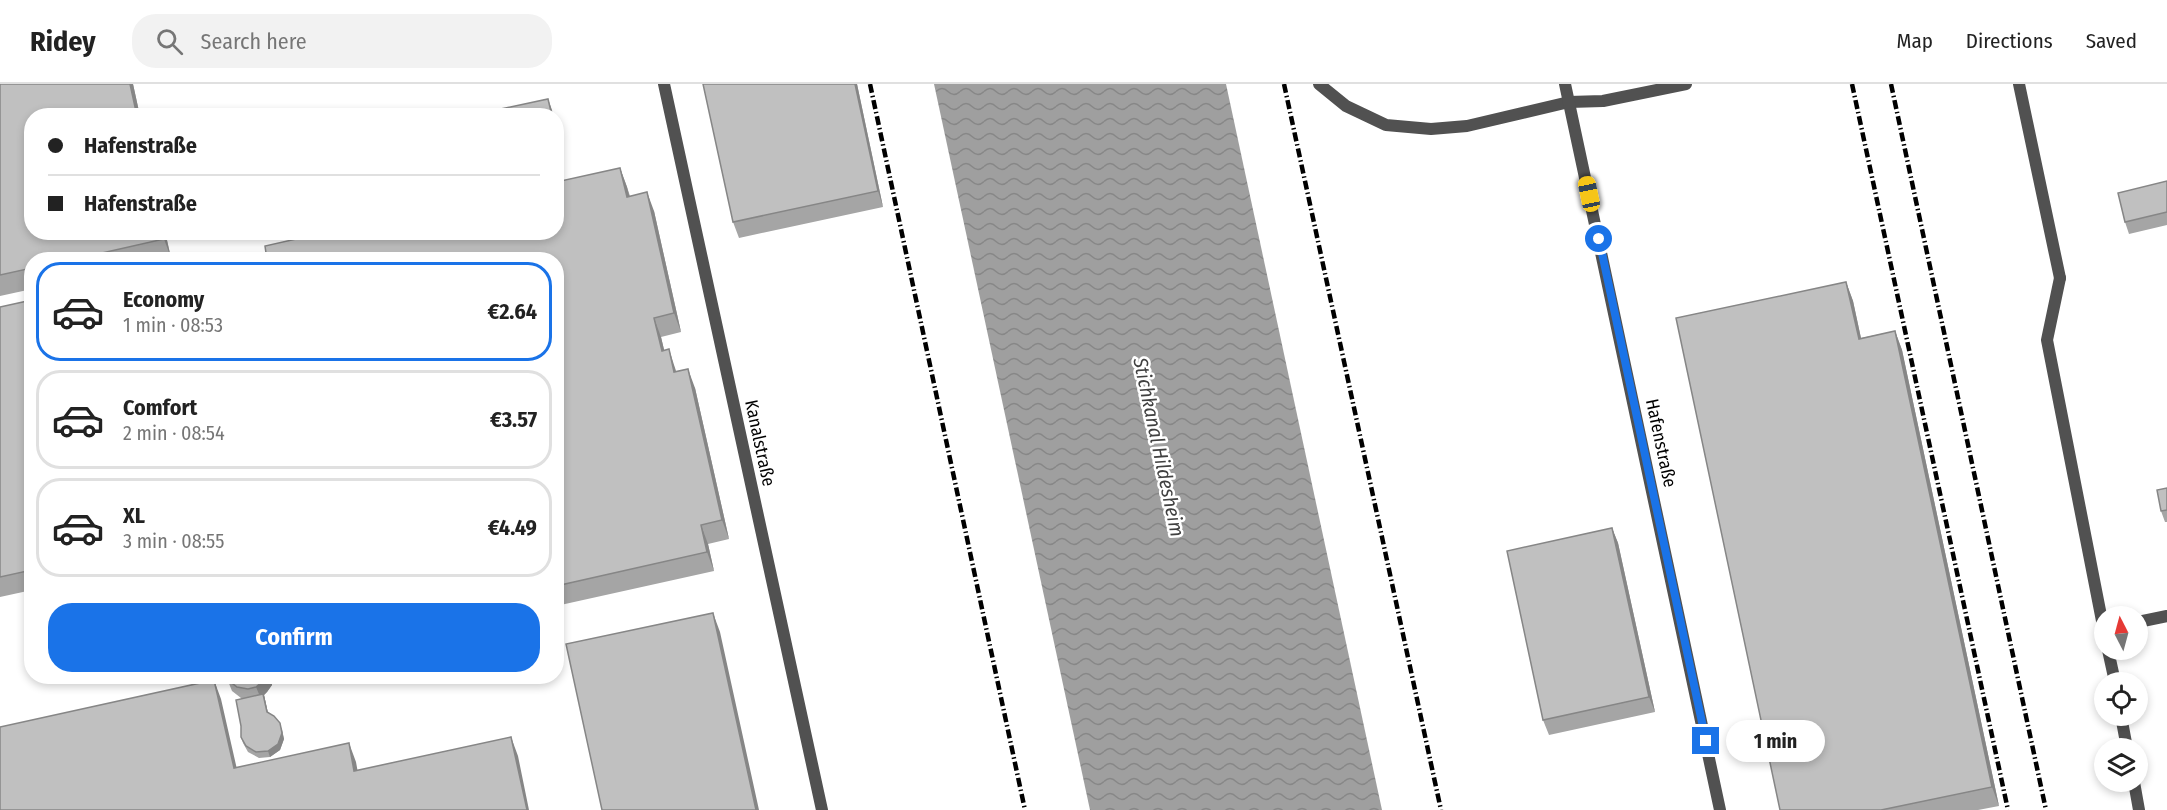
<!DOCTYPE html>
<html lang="en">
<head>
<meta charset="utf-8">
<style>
	body { margin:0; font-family:"Fira Sans Condensed",sans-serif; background:#f2f2f2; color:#222; height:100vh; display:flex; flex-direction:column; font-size:22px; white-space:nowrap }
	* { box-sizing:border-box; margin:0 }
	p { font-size:20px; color:#767676 }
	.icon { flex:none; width:33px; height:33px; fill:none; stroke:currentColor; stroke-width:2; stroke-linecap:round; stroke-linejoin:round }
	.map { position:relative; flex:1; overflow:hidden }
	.panel { position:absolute; left:24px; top:168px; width:540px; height:432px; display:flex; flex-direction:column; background:#fff; border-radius:24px; box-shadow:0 3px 9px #0003 }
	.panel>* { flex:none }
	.top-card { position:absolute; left:24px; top:24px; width:540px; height:132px; border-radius:24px; box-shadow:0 3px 9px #0003; display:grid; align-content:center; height:132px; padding:0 24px; background:#fff }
	.needle { width:39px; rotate:354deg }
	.tools { position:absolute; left:2094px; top:522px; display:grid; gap:12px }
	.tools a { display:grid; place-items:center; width:54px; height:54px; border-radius:50%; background:#fff; box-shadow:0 3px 9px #0003; font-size:30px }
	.end { position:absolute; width:27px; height:27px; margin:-14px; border:8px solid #1a73e8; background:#fff; box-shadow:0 0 0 3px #fff }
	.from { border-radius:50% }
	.bubble { position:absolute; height:42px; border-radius:21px; background:#fff; box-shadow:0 3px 9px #0003; font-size:20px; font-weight:700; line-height:42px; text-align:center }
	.car { position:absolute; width:18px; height:36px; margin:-18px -9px; border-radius:8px; box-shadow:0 0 4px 2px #0007; background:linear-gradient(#f5c518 24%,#345 0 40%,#f5c518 0 76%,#345 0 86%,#f5c518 0) }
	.top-card b { display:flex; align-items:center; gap:21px; height:57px; font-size:22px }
	.top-card b+b { border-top:2px solid #e0e0e0 }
	.top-card i { width:15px; height:15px; background:#222 }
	ul { padding:10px 0 0; list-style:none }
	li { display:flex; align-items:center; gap:18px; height:99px; margin:0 12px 9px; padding:0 12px; border:3px solid #e0e0e0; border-radius:24px }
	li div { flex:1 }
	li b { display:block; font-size:22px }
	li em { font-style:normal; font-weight:700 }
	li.active { border-color:#1a73e8 }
	li>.icon { width:54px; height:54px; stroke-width:1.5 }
	.primary-button { display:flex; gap:12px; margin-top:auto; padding:12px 24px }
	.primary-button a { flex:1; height:69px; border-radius:24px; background:#1a73e8; color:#fff; font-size:24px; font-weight:700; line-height:69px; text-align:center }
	header { display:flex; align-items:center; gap:36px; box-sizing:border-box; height:84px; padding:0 30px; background:#fff; border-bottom:2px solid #e0e0e0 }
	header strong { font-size:28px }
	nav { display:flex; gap:33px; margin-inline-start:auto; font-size:21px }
	.search { width:420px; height:54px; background:#f2f2f2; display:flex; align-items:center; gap:15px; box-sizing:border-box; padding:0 21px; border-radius:24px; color:#767676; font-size:22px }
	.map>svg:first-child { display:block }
</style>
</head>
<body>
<header>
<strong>Ridey</strong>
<div class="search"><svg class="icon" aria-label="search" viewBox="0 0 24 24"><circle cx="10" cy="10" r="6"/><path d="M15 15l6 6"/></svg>Search here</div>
<nav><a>Map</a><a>Directions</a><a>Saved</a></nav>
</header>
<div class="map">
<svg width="2167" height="726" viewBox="0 0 2167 726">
	<defs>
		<pattern id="water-waves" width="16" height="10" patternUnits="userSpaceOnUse" patternTransform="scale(1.5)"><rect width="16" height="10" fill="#9f9f9f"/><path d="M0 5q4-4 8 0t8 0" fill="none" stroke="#878787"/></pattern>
	</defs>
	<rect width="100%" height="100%" fill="#fff"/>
	<path fill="url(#water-waves)" d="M934,0H1226L1382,726H1090Z"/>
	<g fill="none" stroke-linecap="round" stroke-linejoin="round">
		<path stroke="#515151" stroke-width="12" d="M1319,0L1346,22L1386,41L1431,45L1467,42L1569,18L1603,17L1686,0
			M2019,0L2060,194
			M2138,538L2167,532"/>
		<path stroke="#515151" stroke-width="12" d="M664,0L822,726
			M1565,0L1720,726
			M2060,194L2047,256L2104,547
			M2108,566L2115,598
			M2121,632L2127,664
			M2134,698L2139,726"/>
		<path stroke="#000" stroke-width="4.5" stroke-dasharray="9 3 1.5 3" stroke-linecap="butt" d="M870,0L1025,726
			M1284,0L1441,726
			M1852,0L2008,726
			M1891,0L2046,726"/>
	</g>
	<path fill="#a5a5a5" d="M0,0H133L171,174L165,176H32V205L0,212Z
		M857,0L883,123L739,154L733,138Z
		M556,47L563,76L556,78Z
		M620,84L627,103L630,112L654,127L681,248L661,253L664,266L675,284L676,288L695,304L729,455L708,460L714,487L556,522V176Z
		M2167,97V141L2129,150L2125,138Z
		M1846,198L1853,217L1861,254L1895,247L1902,266L1999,722L1978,726H1780Z
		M32,216V506L0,513V223Z
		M2167,404V438H2165L2161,427Z
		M1612,444L1618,459L1655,628L1549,651L1543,636Z
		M226,592H272V601L267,608L264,611L268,629L282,645L284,655L280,666L270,673L259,674L248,668L243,659L241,653L243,615L241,614L232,607Z"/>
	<path fill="#868686" d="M130,0H133L140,32H137Z
		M855,0H857L883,123L878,107Z
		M548,15L552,26L553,32H552Z
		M556,47L563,76L558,65L556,56Z
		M620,84L627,103L634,131L627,113Z
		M647,108L654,127L681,248L674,229Z
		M162,148H165L171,174L164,155Z
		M1846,198L1853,217L1865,273L1859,255Z
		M654,234L661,253L669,286L662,267Z
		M1895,247L1902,266L1999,722L1992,703Z
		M669,265L675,284L681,307L674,288Z
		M688,285L695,304L729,455L722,436Z
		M701,441L708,460L714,487L707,468Z
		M1612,444L1618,459L1655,628L1649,613Z
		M713,529L720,548L759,726H756Z
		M266,592H272V601L267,608L264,611L269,634L256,603Z
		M214,596L221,615L241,703L234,684Z
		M280,639L284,655L280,666L270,673L268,667Z
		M511,653L518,672L529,726H527Z
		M349,659L356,678L361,706L354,687Z"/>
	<path fill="#c0c0c0" stroke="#868686" stroke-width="1.5" d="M0,0H130L137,32H32V148H162L164,155L71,176H32V184L0,191Z
		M703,0H855L878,107L733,138Z
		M548,15L552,32H468Z
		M620,84L627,113L647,108L674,229L654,234L662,267L669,265L674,288L688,285L722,436L701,441L707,468L556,502V176H267L265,162L327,148H556V98Z
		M2167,97V128L2125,138L2118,109Z
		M1846,198L1859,255L1895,247L1992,703L1881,726H1780L1676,234Z
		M32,216V486L0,493V223Z
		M2167,404V426L2161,427L2157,406Z
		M1612,444L1649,613L1543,636L1507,467Z
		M713,529L756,726H602L566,560Z
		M226,592H266L263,597L256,603L248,605L237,603L228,596Z
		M214,596L234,684L349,659L354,687L511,653L527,726H0V643Z
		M263,610L267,628L274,632L280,639L282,649L278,660L268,667L256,668L246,662L241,653V642L236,616Z"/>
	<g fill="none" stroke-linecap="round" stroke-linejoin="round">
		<path stroke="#1a73e8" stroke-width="8" d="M1599,155L1706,657"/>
	</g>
	<g text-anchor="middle" stroke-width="5" stroke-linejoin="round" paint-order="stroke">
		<g font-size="18" fill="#000" stroke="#fff">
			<text transform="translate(760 359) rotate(78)" y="6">Kanalstraße</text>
			<text transform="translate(1661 359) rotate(78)" y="6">Hafenstraße</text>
		</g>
		<g font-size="20" font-style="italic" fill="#404040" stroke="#fff">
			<text transform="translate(1159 363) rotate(78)" y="7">Stichkanal Hildesheim</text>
		</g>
	</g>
</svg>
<div class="tools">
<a><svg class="needle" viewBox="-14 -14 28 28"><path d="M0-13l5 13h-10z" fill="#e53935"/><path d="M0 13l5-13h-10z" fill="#767676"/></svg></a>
<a><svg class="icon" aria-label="locate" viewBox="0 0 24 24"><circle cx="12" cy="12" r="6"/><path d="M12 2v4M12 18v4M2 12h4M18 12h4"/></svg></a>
<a><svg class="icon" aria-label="layers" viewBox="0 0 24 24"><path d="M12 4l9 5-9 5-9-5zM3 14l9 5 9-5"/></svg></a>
</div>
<i class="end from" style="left:1599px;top:155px"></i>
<i class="end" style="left:1706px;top:657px"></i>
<div class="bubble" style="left:1726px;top:636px;width:99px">1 min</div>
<i class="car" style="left:1589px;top:110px;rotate:348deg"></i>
<div class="top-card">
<b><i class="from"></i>Hafenstraße</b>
<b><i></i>Hafenstraße</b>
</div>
<section class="panel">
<ul>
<li class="active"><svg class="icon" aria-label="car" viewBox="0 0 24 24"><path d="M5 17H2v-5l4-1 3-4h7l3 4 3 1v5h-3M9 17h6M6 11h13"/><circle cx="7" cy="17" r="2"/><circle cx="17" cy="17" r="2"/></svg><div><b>Economy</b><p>1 min · 08:53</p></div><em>€2.64</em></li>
<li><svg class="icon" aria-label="car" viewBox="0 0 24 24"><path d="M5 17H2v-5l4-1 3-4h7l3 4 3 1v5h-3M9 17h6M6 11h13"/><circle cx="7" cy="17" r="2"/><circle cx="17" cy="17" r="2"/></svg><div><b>Comfort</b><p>2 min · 08:54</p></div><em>€3.57</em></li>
<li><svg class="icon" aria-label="car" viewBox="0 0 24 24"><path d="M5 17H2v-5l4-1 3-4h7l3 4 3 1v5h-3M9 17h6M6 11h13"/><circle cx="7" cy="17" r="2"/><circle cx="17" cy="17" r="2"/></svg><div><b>XL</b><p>3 min · 08:55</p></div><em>€4.49</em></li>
</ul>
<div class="primary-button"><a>Confirm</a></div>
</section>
</div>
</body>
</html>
